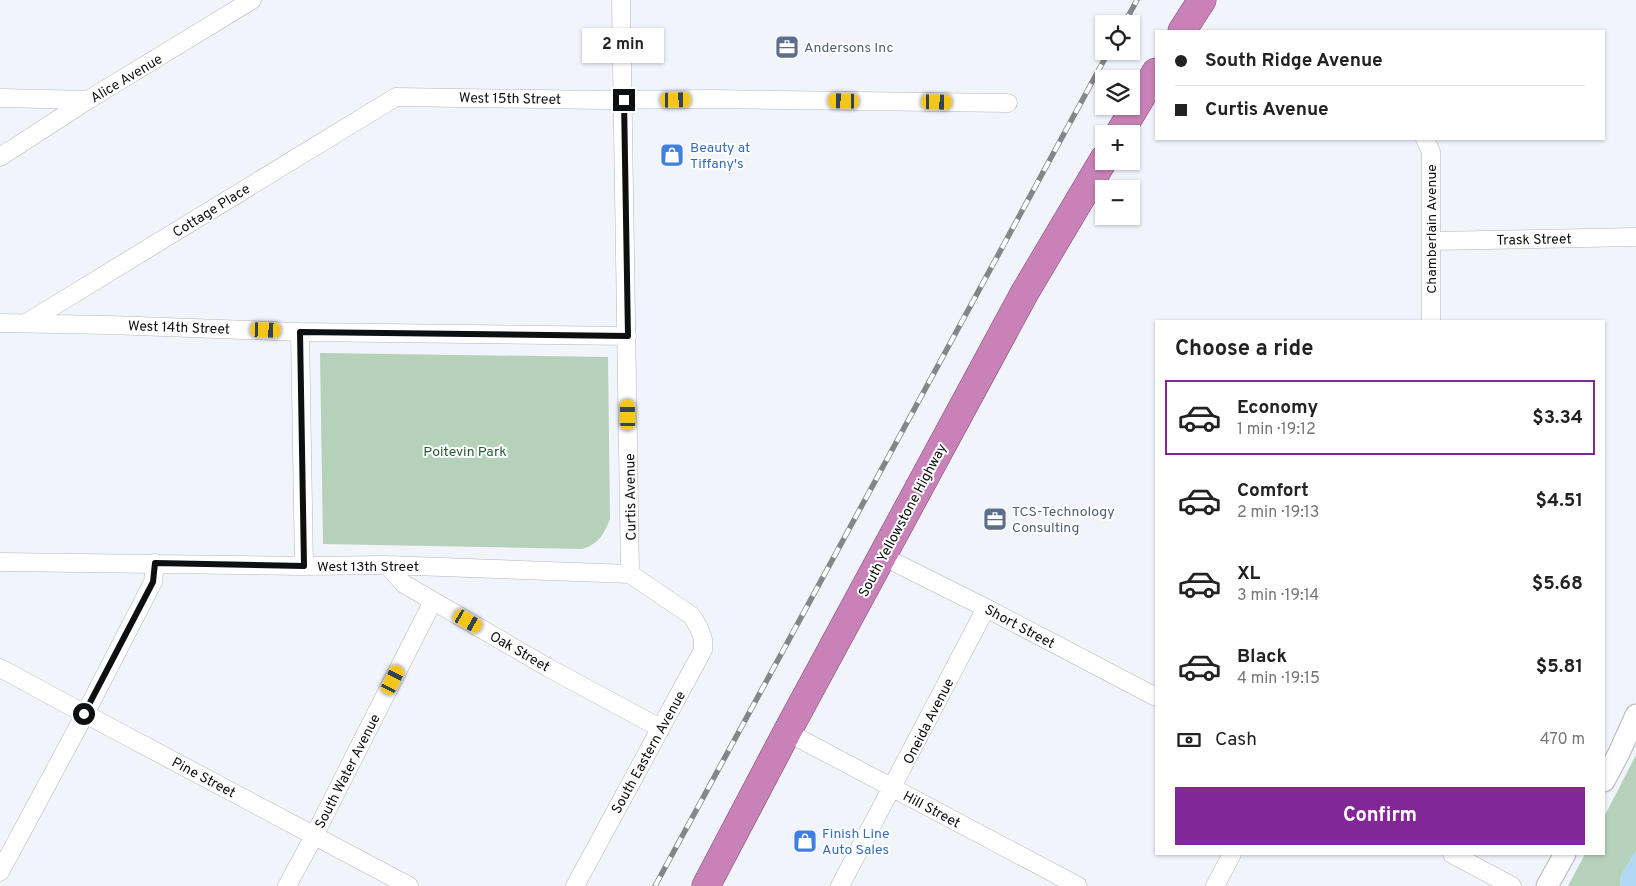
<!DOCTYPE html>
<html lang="en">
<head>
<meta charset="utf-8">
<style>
	body { margin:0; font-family:Overpass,sans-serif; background:#f2f2f2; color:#222; height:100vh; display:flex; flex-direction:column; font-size:19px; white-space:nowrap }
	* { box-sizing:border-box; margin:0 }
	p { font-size:16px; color:#767676 }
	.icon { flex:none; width:28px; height:28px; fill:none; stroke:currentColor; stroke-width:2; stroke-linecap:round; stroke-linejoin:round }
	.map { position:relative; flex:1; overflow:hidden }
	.side { position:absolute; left:1155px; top:320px; width:450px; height:535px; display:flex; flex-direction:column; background:#fff; border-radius:0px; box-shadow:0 1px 4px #0004 }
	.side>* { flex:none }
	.hud { position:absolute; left:1155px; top:30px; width:450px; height:110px; border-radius:0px; box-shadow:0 1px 4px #0004; display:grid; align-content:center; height:110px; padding:0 20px; background:#fff }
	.tools { position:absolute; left:1095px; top:15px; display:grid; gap:10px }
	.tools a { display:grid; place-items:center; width:45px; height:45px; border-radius:0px; background:#fff; box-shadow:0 1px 4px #0004; font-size:25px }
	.end { position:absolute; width:22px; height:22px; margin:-11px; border:6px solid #0e0f11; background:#fff; box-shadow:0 0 0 2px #fff }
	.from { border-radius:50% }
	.bubble { position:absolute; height:35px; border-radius:0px; background:#fff; box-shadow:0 1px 4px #0004; font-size:16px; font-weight:700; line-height:35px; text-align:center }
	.car { position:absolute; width:15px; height:30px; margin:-15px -8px; border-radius:6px; box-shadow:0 0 4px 1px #0007; background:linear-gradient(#f5c518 24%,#345 0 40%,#f5c518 0 76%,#345 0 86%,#f5c518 0) }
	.hud b { display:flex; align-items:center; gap:18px; height:48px; font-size:19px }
	.hud b+b { border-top:1px solid #e0e0e0 }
	.hud i { width:12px; height:12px; background:#222 }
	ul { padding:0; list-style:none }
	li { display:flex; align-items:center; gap:15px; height:75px; margin:0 10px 8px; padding:0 10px; border:2px solid transparent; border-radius:0px }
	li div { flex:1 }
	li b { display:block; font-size:19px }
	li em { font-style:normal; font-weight:700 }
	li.active { border-color:#812896 }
	li>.icon { width:45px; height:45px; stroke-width:1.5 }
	h2 { padding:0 20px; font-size:22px; line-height:60px }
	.pay { display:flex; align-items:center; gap:12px; height:55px; padding:0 20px; font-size:19px }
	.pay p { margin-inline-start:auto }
	.button { display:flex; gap:10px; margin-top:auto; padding:10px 20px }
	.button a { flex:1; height:58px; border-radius:0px; background:#812896; color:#fff; font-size:20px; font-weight:700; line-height:58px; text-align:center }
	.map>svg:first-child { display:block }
</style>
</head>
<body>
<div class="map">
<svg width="1636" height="886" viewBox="0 0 1636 886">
	<rect width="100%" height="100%" fill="#f1f4fb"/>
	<path fill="#b6d1ba" d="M320,353L608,357L610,519C604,534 599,544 582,549L323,544Z
		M1636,755V851L1622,874L1620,886H1568L1585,854H1604V817Z"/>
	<path fill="#b0d7f4" d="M1636,851V886H1620L1622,874Z"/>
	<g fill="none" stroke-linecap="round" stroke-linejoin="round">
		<g stroke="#b2b6bc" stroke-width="19">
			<path id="minor" d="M621,0L630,574
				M0,98L88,100
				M1425,139L1431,152V321
				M0,157L88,100L252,0
				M1432,241L1636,237
				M0,323L110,325L300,332L627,336
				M26,323L396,97L603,100L713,99L1008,103
				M300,332L304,566
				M882,556L986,608L1156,697
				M0,562L304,566L387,565L630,574L692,616L699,628L703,639V650L575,886
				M387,565L404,584L547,667L660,728
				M0,668L85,714L409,886
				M787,732L1078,886
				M1452,854L1512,886
				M0,872L85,714L153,582L155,563
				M287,886L314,836L433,601
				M840,886L986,608
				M1215,886L1232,854"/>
		</g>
		<g stroke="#b2b6bc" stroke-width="23">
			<path id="tertiary" d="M1604,781L1619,753L1636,715
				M1547,886L1565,854"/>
		</g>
		<g stroke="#7e4571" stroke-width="29">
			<path id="trunk" d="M1182,31L1202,0
				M1119,134L1156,72
				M706,886L787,732L1025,292L1104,159"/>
		</g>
		<use href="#minor" stroke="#fff" stroke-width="18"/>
		<use href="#tertiary" stroke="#fff" stroke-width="21"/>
		<use href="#trunk" stroke="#c882b7" stroke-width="28"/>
		<g stroke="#84868b" stroke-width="5.5">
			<path id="rail" d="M1124,24L1137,0
				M655,886L1109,51"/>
		</g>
		<use href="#rail" stroke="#fff" stroke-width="4" stroke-dasharray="11" stroke-linecap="butt"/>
	</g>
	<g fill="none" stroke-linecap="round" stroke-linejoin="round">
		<path stroke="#0e0f11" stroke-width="6" d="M84,714L153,582L155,563L304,566L300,332L628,336L624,100"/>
	</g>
	<defs>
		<g id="office-square" transform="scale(1.25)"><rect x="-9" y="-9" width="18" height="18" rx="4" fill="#5c6f8a" stroke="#fff"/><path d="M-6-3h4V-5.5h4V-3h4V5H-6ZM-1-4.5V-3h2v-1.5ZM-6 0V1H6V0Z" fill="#fff"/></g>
		<g id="shop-square" transform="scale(1.25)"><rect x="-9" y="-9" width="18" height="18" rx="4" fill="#3f7fe0" stroke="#fff"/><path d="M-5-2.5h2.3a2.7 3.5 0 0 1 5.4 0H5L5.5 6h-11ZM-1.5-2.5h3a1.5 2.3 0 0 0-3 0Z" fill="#fff"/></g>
	</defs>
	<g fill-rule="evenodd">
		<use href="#office-square" x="787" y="47"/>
		<use href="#shop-square" x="672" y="155"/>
		<use href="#office-square" x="995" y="519"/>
		<use href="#shop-square" x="805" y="841"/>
	</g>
	<g text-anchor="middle" stroke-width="4" stroke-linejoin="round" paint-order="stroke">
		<g font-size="14" fill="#4e5e75" stroke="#fff" text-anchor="start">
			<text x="804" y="52">Andersons Inc</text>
			<text x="1012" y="516">TCS-Technology<tspan x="1012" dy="16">Consulting</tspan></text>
		</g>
		<g font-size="14" fill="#0e0f11" stroke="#fff">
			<text transform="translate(126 78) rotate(-31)" y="5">Alice Avenue</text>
			<text transform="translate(510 98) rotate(1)" y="5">West 15th Street</text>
			<text transform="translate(211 210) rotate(-32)" y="5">Cottage Place</text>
			<text transform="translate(1431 229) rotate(-90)" y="5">Chamberlain Avenue</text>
			<text transform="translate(1534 239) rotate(-1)" y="5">Trask Street</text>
			<text transform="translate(179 327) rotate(2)" y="5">West 14th Street</text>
			<text transform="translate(630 497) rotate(-91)" y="5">Curtis Avenue</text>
			<text transform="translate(902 520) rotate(-62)" y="5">South Yellowstone Highway</text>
			<text x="368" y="571">West 13th Street</text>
			<text transform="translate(1020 626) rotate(28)" y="5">Short Street</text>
			<text transform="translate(520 651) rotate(30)" y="5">Oak Street</text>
			<text transform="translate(928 721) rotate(-63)" y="5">Oneida Avenue</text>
			<text transform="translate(648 752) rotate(-61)" y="5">South Eastern Avenue</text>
			<text transform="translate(347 771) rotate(-63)" y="5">South Water Avenue</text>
			<text transform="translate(204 777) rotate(28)" y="5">Pine Street</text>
			<text transform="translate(932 809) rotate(28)" y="5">Hill Street</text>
		</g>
		<g font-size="14" fill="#366cbe" stroke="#fff" text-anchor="start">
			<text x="690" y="152">Beauty at<tspan x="690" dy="16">Tiffany's</tspan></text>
			<text x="822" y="838">Finish Line<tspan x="822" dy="16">Auto Sales</tspan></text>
		</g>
		<g font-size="14" fill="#275d35" stroke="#fff">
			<text x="465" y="456">Poitevin Park</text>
		</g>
	</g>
</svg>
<div class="tools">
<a><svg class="icon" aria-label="locate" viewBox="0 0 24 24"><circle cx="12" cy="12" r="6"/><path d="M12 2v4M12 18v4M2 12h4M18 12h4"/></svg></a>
<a><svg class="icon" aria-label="layers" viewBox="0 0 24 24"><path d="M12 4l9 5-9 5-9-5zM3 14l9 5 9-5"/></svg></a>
<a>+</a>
<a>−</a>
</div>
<i class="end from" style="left:84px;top:714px"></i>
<i class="end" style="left:624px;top:100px"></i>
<div class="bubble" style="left:582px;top:28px;width:82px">2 min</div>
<i class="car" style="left:676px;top:100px;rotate:89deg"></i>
<i class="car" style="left:844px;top:101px;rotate:271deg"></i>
<i class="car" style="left:937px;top:102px;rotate:91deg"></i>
<i class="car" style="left:266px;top:330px;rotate:92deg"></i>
<i class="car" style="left:628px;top:415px;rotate:359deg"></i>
<i class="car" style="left:468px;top:621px;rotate:120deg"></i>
<i class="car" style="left:393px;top:680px;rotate:27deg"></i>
<div class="hud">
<b><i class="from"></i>South Ridge Avenue</b>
<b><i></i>Curtis Avenue</b>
</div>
<section class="side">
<h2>Choose a ride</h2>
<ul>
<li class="active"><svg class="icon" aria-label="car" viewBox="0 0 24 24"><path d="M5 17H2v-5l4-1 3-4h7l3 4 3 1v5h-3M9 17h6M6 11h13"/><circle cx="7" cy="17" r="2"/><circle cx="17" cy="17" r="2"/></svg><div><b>Economy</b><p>1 min · 19:12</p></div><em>$3.34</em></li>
<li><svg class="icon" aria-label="car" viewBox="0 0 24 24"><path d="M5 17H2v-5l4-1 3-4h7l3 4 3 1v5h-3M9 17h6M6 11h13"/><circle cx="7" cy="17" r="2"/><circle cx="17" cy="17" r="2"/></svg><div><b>Comfort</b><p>2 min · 19:13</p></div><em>$4.51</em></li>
<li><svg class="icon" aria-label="car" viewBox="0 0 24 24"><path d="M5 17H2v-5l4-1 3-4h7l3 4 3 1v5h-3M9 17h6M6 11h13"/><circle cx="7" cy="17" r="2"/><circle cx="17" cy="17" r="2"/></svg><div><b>XL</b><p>3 min · 19:14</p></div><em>$5.68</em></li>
<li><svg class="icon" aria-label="car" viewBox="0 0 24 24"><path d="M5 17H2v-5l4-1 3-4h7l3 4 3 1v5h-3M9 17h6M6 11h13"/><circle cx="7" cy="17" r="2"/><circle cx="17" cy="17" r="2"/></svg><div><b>Black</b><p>4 min · 19:15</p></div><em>$5.81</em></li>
</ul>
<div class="pay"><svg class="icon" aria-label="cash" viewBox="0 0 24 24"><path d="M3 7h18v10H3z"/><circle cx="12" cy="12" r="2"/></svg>Cash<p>470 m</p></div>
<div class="button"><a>Confirm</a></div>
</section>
</div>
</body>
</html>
